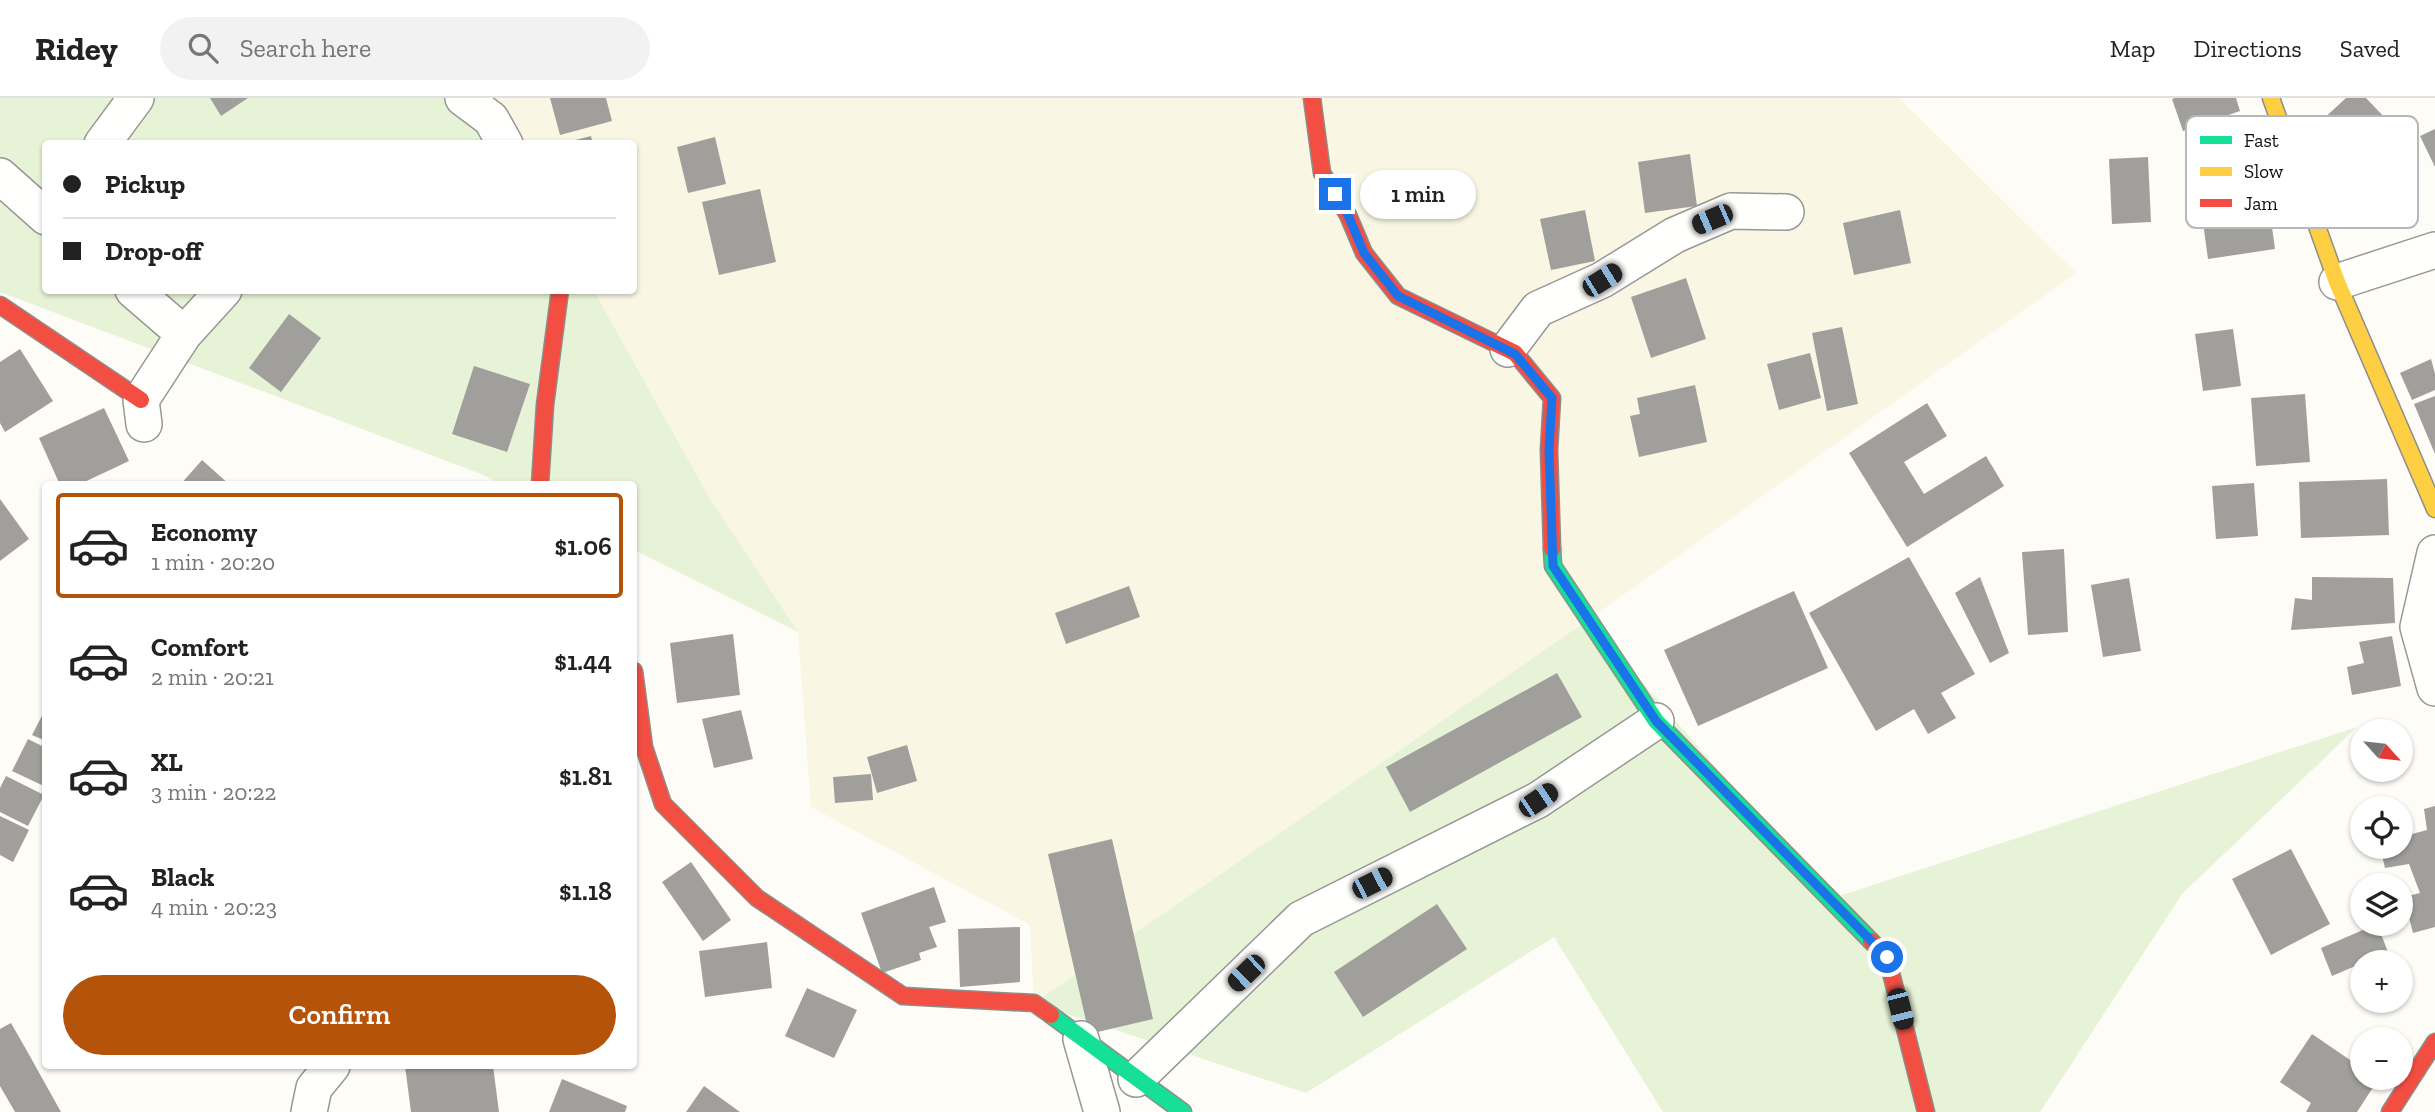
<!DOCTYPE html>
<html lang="en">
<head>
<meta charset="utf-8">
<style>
	body { margin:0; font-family:"Zilla Slab",serif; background:#f2f2f2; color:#222; height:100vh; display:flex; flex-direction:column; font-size:26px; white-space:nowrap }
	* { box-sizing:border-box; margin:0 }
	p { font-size:23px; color:#767676 }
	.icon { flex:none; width:38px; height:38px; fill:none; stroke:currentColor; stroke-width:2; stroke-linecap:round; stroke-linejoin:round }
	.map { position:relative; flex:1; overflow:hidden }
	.drawer { position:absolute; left:42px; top:383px; width:595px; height:588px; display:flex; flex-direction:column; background:#fff; border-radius:7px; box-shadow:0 2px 5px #0004 }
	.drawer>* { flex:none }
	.banner { position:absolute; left:42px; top:42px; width:595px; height:154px; border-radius:7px; box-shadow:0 2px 5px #0004; display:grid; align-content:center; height:154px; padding:0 21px; background:#fff }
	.needle { width:46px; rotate:117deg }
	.controls { position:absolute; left:2350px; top:621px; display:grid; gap:14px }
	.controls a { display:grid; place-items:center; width:63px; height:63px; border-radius:50%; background:#fff; box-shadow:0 2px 5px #0004; font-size:35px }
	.end { position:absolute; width:32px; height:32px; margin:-16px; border:9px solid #1a73e8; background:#fff; box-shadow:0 0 0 4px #fff }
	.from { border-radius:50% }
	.bubble { position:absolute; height:49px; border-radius:24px; background:#fff; box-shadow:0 2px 5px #0004; font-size:23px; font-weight:600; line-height:49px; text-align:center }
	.car { position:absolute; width:21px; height:42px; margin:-21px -10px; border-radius:9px; box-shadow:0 0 5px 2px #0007; background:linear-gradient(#222 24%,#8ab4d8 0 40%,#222 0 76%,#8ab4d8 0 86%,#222 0) }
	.banner b { display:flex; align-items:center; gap:24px; height:66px; font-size:26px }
	.banner b+b { border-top:2px solid #e0e0e0 }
	.banner i { width:18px; height:18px; background:#222 }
	ul { padding:12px 0 0; list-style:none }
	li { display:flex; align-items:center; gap:21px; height:105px; margin:0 14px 10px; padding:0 7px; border:4px solid transparent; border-radius:7px }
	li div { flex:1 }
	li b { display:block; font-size:26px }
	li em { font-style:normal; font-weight:600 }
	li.selected { border-color:#b45309 }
	li>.icon { width:63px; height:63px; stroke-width:1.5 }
	.cta { display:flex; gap:14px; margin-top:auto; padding:14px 21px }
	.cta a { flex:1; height:80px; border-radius:42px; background:#b45309; color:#fff; font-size:28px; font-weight:600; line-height:80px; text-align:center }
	header { display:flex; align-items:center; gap:42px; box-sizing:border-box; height:98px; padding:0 35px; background:#fff; border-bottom:2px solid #e0e0e0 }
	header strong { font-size:33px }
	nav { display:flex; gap:38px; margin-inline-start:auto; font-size:24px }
	.search { width:490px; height:63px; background:#f2f2f2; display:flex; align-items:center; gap:18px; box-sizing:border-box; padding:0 24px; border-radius:38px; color:#767676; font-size:26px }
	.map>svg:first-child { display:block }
</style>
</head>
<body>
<header>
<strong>Ridey</strong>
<div class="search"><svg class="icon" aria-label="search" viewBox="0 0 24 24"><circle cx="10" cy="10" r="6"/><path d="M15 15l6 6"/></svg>Search here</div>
<nav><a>Map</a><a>Directions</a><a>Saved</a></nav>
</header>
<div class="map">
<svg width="2435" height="1014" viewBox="0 0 2435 1014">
	<rect width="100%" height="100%" fill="#fdfcf7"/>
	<path fill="#f9f7e4" d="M487,0H1899L2076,175L1588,522L1034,905L1030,827L811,709L798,534L709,399L594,193L634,192V46L512,45Z"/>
	<path fill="#e7f3d7" d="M0,0H487L512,45L46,46V192L594,193L709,399L798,534L634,452V387H503L481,376L0,194Z
		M1588,522L1830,801L2357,629L2182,796L2040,1014H1663L1554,839L1306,995L1034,905Z"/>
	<path fill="#a19f9c" d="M210,0H248L221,18Z
		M550,0H606L612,23L560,37Z
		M2175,0H2236L2240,13L2183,33L2172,1Z
		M2346,0H2366L2388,23L2352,57L2320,24Z
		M2435,31V69L2420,38Z
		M591,38L593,46H564V45Z
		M715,39L726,86L688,95L677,49Z
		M1690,56L1697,108L1645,115L1638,64Z
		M2148,59L2151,124L2112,126L2109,61Z
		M760,91L776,164L719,177L702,104Z
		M2268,100L2275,151L2208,161L2201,110Z
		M1585,112L1595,163L1551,172L1540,121Z
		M1900,112L1911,165L1854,177L1843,125Z
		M1686,180L1706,241L1651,260L1631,199Z
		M289,216L321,240L281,294L249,270Z
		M1842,229L1858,306L1827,313L1812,235Z
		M2233,231L2241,288L2203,293L2195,236Z
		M20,251L53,303L5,334L0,325V264Z
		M1810,255L1821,300L1779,312L1767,266Z
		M2431,261L2435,276V292L2412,302L2400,275Z
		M474,268L530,286L507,354L452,336Z
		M1695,287L1707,344L1639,359L1630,318L1640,316L1637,300Z
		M2305,296L2310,364L2256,368L2251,300Z
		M2435,298V356L2414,306Z
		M1927,305L1947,338L1904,364L1924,396L1986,358L2004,388L1907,449L1849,355Z
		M104,310L129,363L78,387H60L39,340Z
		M202,362L230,387H180Z
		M2387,381L2389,437L2301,440L2299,384Z
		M2254,385L2258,438L2216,441L2212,388Z
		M0,401L29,441L0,463Z
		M2064,451L2068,534L2028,537L2022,454Z
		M1909,459L1975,576L1941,595L1956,620L1928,636L1914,611L1876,633L1809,515Z
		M1980,479L2009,555L1990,565L1955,495Z
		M2312,479L2393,480L2395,525L2291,532L2295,500L2312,502Z
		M2129,480L2141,553L2103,559L2091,487Z
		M1129,488L1140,519L1066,546L1055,515Z
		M1794,493L1828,570L1698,628L1664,552Z
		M733,536L740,597L677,605L670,545Z
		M2392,538L2401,588L2352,597L2347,569L2364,565L2359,544Z
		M1557,575L1582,619L1410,714L1386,669Z
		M46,610V643L32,637Z
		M741,612L753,661L714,670L702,621Z
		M28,641L46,650V689L12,673Z
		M907,647L917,683L877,695L867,659Z
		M871,676L873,702L835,705L833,679Z
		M6,678L44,697L28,728L0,714V690Z
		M2435,708V829L2413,835L2404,799L2420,795L2409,766L2385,770L2380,749H2401V739L2427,732L2424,711Z
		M0,718L29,732L13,764L0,757Z
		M1112,741L1153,921L1089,936L1048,756Z
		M2291,751L2330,826L2271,857L2232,781Z
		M691,764L731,822L703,843L662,784Z
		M934,789L946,824L929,829L937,849L919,855L921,862L882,875L861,815Z
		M1437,806L1467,851L1363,919L1334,874Z
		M2377,826L2388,854L2332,878L2321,850Z
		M1020,829V884L960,889L958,831Z
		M767,844L772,890L705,899L699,853Z
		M807,890L857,912L834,960L785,938Z
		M11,925L27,953L61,1014H15L0,988V931Z
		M2372,935L2382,942H2368Z
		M2312,936L2353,964L2362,950V980H2379L2357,1014H2306L2311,1005L2280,984Z
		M405,968H493L499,1014H411Z
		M562,981L627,1008L625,1014H549Z
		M704,988L740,1014H686Z"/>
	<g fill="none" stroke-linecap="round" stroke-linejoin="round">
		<g stroke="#979795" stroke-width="38">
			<path id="street" d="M463,0L491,21L505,46
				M102,46L136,0
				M0,78L46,119
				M2337,184L2435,152
				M133,192L184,236L224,192
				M1508,251L1538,211L1602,182L1675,137L1731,113L1786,114
				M144,326L141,302L184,236
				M2435,455L2418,529L2435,590
				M1081,941L1102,1014
				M1136,981L1301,821L1538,702L1656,623
				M309,1014L314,990L332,968"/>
		</g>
		<g stroke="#8e8d8b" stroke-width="19">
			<path id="fast" d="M1552,451L1553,468L1656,623L1871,843
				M1051,917L1183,1014"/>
		</g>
		<g stroke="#8e8d8b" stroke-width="19">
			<path id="slow" d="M2271,0L2337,184L2435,411"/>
		</g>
		<g stroke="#8e8d8b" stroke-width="19">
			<path id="jam" d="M1312,0L1322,75L1348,117L1364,155L1398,198L1515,255L1552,300L1549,352L1552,451
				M0,207L141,302
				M540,387L545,307L560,192
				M634,573L644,649L663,706L757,800L903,898L1034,905L1051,917
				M1871,843L1887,859L1926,1014
				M2390,1014L2435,944"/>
		</g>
		<use href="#street" stroke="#fffffe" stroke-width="35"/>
		<use href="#fast" stroke="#16e098" stroke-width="16"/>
		<use href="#slow" stroke="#ffcf43" stroke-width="16"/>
		<use href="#jam" stroke="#f24e42" stroke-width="16"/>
	</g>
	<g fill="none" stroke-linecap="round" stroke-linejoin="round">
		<path stroke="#1a73e8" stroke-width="9" d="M1335,96L1348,117L1364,155L1398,198L1515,256L1552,300L1549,352L1553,468L1656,623L1887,859"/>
	</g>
	<rect x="2186" y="18" width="232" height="112" rx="10" fill="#fff" stroke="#b8b8b8" stroke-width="2"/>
	<rect x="2200" y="38" width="32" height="8" fill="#16e098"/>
	<rect x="2200" y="69" width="32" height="9" fill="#ffcf43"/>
	<rect x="2200" y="101" width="32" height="8" fill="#f24e42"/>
	<g font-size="19" fill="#111">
		<text x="2244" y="49">Fast</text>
		<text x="2244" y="80">Slow</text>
		<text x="2244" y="112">Jam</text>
	</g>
</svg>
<div class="controls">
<a><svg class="needle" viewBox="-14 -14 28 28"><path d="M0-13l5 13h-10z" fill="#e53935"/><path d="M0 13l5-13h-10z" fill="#767676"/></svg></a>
<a><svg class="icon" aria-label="locate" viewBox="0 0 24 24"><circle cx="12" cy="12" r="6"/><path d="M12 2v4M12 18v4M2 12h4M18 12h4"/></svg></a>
<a><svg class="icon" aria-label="layers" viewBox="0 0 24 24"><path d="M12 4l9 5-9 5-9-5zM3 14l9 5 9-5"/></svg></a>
<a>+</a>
<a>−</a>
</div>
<i class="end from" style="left:1887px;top:859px"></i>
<i class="end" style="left:1335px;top:96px"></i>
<div class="bubble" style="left:1360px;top:72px;width:116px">1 min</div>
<i class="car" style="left:1712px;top:121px;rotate:247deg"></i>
<i class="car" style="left:1602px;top:182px;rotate:58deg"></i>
<i class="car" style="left:1538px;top:702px;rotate:56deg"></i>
<i class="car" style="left:1372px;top:785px;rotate:63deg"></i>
<i class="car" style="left:1246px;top:875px;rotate:226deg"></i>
<i class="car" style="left:1900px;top:911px;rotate:166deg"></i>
<div class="banner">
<b><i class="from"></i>Pickup</b>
<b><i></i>Drop-off</b>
</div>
<section class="drawer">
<ul>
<li class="selected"><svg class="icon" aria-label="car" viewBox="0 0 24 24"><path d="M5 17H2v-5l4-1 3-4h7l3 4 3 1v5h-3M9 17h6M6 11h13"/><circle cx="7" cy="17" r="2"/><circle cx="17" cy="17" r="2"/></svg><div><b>Economy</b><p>1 min · 20:20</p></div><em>$1.06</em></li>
<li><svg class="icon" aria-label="car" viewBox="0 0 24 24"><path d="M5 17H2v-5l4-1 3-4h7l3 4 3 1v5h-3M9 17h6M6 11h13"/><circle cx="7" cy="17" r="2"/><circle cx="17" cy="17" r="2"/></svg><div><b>Comfort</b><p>2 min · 20:21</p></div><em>$1.44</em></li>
<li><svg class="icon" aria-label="car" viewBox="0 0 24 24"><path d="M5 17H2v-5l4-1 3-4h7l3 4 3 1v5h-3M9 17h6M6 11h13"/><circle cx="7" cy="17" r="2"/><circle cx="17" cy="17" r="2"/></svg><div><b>XL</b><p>3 min · 20:22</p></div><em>$1.81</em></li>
<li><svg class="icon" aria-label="car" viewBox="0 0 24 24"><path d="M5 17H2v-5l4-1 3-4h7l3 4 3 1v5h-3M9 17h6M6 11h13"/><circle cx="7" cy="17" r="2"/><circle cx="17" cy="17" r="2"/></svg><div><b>Black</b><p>4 min · 20:23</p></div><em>$1.18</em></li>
</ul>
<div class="cta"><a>Confirm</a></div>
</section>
</div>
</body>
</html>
